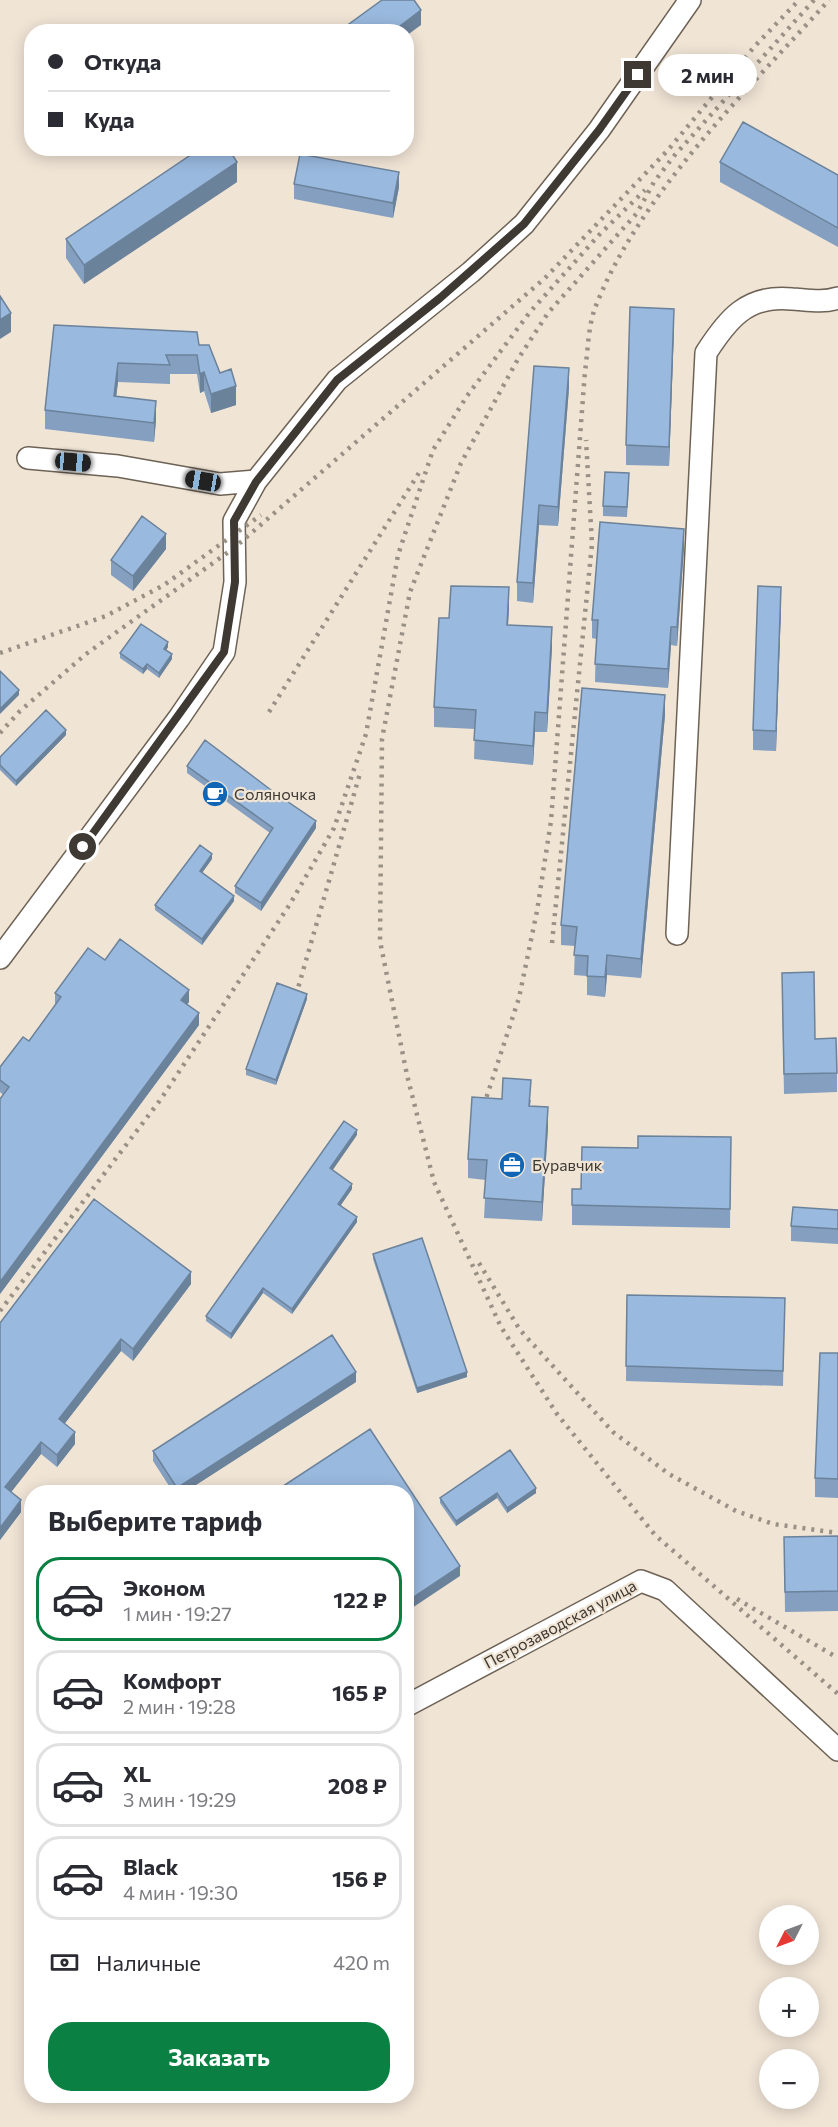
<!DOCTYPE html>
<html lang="ru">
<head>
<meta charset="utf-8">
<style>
	body { margin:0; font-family:Commissioner,sans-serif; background:#f2f2f3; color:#2b2b33; height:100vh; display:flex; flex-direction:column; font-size:22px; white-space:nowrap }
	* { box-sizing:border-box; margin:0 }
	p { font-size:20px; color:#7c7c81 }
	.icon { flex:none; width:33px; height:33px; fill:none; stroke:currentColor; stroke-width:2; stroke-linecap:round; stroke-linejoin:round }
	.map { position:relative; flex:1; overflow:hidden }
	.sheet { position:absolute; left:24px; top:1485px; width:390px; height:618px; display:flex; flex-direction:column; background:#fff; border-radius:24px; box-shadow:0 3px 15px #0003 }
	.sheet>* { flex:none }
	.banner { position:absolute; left:24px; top:24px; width:390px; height:132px; border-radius:24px; box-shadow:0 3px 15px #0003; display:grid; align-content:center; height:132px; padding:0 24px; background:#fff }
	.needle { width:39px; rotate:228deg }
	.tools { position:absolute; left:759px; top:1905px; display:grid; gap:12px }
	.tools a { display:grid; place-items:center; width:60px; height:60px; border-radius:50%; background:#fff; box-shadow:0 3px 15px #0003; font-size:30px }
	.end { position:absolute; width:27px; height:27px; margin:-14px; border:8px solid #3e3933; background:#fff; box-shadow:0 0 0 3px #fff }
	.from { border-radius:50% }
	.bubble { position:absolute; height:42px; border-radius:21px; background:#fff; box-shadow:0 3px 15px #0003; font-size:20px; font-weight:700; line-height:42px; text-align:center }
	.car { position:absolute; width:18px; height:36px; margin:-18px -9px; border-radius:8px; box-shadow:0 0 4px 2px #0007; background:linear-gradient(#222 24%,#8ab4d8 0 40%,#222 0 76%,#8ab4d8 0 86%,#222 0) }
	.banner b { display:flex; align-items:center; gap:21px; height:57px; font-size:22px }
	.banner b+b { border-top:2px solid #e1e1e2 }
	.banner i { width:15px; height:15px; background:#2b2b33 }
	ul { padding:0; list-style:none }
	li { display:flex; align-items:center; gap:18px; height:84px; margin:0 12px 9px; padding:0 12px; border:3px solid #e1e1e2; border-radius:24px }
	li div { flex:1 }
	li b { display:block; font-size:22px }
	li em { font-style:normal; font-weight:700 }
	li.on { border-color:#0b8043 }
	li>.icon { width:54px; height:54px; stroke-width:1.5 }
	h2 { padding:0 24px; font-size:27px; line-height:72px }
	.pay { display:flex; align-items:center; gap:15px; height:66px; padding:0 24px; font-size:22px }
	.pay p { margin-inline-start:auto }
	.cta { display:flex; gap:12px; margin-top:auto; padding:12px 24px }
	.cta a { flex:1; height:69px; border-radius:24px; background:#0b8043; color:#fff; font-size:24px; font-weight:700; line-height:69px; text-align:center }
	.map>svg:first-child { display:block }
</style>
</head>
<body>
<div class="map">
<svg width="838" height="2127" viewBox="0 0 838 2127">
	<rect width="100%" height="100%" fill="#f0e4d5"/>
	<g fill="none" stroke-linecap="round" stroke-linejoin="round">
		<g stroke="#6d6255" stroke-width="24">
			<path id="minor" d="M28,458L118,466L220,484L256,481
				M677,934L706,353C727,320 747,294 792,299C808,300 823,303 838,298
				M0,958L179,718L224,652L235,582L234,521L256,481L337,380L471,272L524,224L599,130L690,0
				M406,1706L641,1581L665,1590L838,1750"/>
		</g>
		<use href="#minor" stroke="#fff" stroke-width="21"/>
		<path stroke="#999186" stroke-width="4.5" stroke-dasharray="3 6" stroke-linecap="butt" d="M814,0L674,156L654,182L637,213L548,313L518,359L461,463L410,592L382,739L380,941L407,1075L434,1182L501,1327L557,1414L655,1535L838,1694
			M0,653L106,616L164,585L261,515
			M269,712L422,468
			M0,733L20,711L86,654L234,548L545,278L668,150L754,47L799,0
			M552,943L592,544L586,440
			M296,995L361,770
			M481,1114L519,998L537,911L551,821L585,371C588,351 588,327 595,308C639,194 748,90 829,0
			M479,1263L520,1330L613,1432L669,1474L736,1511L773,1524L838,1533
			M0,1311L161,1099L290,904L334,828L366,734L398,555L433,450L467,396L530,312L599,235L645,190
			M737,1599L838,1658"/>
	</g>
	<path fill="#849fbf" d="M720,162L838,175V247L720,182Z
		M237,182L84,284L66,258V239Z
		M294,184L399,187L393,218L294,199Z
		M54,325L199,345L220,373L236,405L211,413L204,391L200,393L197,374H170V384L118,382L116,396L156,420L154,442L45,429V410Z
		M674,328L669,466L626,465V445Z
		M569,388L558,526L539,525L533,603L517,601V582Z
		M629,483L627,517L603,516V506Z
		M684,548L677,646L671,645L668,688L595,682L596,639L592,638V620Z
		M166,549L133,591L111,575V560Z
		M781,606L776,751L753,750V730Z
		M509,607L508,625L552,647L547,732H535L533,765L474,759L475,729L434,727V707L449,618Z
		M168,647L166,650L172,659L159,678L147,669L143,674L120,658V653Z
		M665,715L641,978L607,975L605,997L587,995V976L574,975L575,946L561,945V925Z
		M66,735L16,786L0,770V757Z
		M187,766L275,793L316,828L261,911L235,893V886L270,833L187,773Z
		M212,859L202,872L234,901L202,945L155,910V905Z
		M105,960L189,1002L187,1004L199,1025L0,1294V1099L3,1095L0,1092V1067L29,1041L55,1005V993Z
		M782,992L815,1039L837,1073V1092L784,1094Z
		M307,999L276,1085L246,1075V1069Z
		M502,1099L531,1100L530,1106L548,1127L542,1221L484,1218L486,1180L468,1178V1159Z
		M357,1135L332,1170L352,1189L341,1205L357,1222L292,1314L263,1293L231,1339L206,1321V1316Z
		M731,1137L730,1228L572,1225V1189H581Z
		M838,1210V1244L791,1241V1226Z
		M373,1254L467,1377L417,1393L373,1259Z
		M191,1284L133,1361L121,1351L64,1424L75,1444L57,1467L41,1454L11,1492L21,1512L0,1540V1323Z
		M627,1295L785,1298L783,1386L626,1381Z
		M838,1353V1498L815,1497V1478Z
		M356,1382L185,1492H173L153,1461V1451Z
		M510,1450L536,1493L507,1513L497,1498L456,1526L440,1503V1498Z
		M838,1536V1611L785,1612L784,1537Z"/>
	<path fill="#6b829b" d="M421,10V25L406,36V32H392Z
		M237,162V182L84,284V265Z
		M399,172V187L393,218V203Z
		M674,309V328L669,466V447Z
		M11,313V332L0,339V320Z
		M118,363V382L114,415V396Z
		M569,368V388L558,526V507Z
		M204,372V391L200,393V374Z
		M236,386V405L211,413V394Z
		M156,401V420L154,442V423Z
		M539,505V525L533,603V583Z
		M684,529V548L677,646V627Z
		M166,534V549L133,591V576Z
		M509,587V607L507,644V625Z
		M781,587V606L776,751V731Z
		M552,627V647L547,732V713Z
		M671,627V645L668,688V669Z
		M168,642V647L164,654V649Z
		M172,654V659L159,678V673Z
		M147,664V669L143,674V669Z
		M19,690V695L0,714V709Z
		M665,695V715L641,978V959Z
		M535,712V732L533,765V746Z
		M66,730V735L16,786V781Z
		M316,821V828L261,911V903Z
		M212,854V859L200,876V871Z
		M234,896V901L202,945V939Z
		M607,955V975L605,997V977Z
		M189,990V1002L181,1012V1000Z
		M307,994V999L276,1085V1080Z
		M199,1013V1025L0,1294V1282Z
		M548,1107V1127L542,1221V1202Z
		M357,1130V1135L330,1174V1168Z
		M352,1184V1189L338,1209V1204Z
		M357,1217V1222L292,1314V1309Z
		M191,1272V1284L133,1361V1349Z
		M263,1288V1293L231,1339V1334Z
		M121,1339V1351L59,1431V1419Z
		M356,1372V1382L185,1492H177V1488Z
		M467,1372V1377L417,1393V1388Z
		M75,1432V1444L57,1467V1455Z
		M41,1442V1454L5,1500V1487Z
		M536,1488V1493L507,1513V1508Z
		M497,1493V1498L456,1526V1521Z
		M21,1500V1512L0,1540V1528Z
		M460,1566V1576L406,1612V1602Z"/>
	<path fill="#99b9de" stroke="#6b829b" stroke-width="1.5" d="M382,0H414L421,10L392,32H338Z
		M743,122L838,175V228L720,162Z
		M201,148H228L237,162L84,265L66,239Z
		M300,154L399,172L393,203L294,184Z
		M0,296L11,313L0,320Z
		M630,307L674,309L669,447L626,445Z
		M54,325L197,332L199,345H209L220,373L231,369L236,386L211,394L204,372L200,374L197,355H166L170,365L118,363L114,396L156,401L154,423L45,410Z
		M534,366L569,368L558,507L539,505L533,583L517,582Z
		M605,472L629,473L627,507L603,506Z
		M142,516L166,534L133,576L111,560Z
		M600,522L684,529L677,627H671L668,669L595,664L598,620H592Z
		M451,586L509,587L507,625L552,627L547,713L535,712L533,746L474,740L476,710L434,707L439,618H449Z
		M758,586L781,587L776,731L753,730Z
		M141,624L168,642L164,649L172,654L159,673L147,664L143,669L120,653Z
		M0,671L19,690L0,709Z
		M582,688L665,695L641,959L607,955L605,977L587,976L588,956L574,955L577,927L561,925Z
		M46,710L66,730L16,781L0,765V757Z
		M205,740L275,793L316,821L261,903L235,886L273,828L187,766Z
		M200,845L212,854L200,871L234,896L202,939L155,905Z
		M120,939L189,990L181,1000L199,1013L0,1282V1099L9,1087L0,1080V1067L23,1037L29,1041L61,997L55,993L88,948L105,960Z
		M814,972L815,1039L836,1038L837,1073L784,1074L782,973Z
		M277,983L307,994L276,1080L246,1069Z
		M503,1078L531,1080L529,1106L548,1107L542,1202L484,1198L487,1160L468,1159L472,1097L502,1099Z
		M344,1121L357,1130L330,1168L352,1184L338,1204L357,1217L292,1309L263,1288L231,1334L206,1316Z
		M638,1136L731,1137L730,1209L572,1205V1189H581L582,1147L638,1148Z
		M94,1199L191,1272L133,1349L121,1339L59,1419L75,1432L57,1455L41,1442L5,1487L21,1500L0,1528V1323Z
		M793,1207L838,1210V1229L791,1226Z
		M422,1238L467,1372L417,1388L373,1254Z
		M627,1295L785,1298L783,1371L626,1366Z
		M332,1335L356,1372L177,1488L153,1451Z
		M820,1353H838V1479L815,1478Z
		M370,1429L460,1566L406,1602V1492H274Z
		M510,1450L536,1488L507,1508L497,1493L456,1521L440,1498Z
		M838,1536V1591L785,1592L784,1537Z"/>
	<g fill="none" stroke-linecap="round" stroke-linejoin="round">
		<path stroke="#3e3933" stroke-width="8" d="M83,847L224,652L235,582L234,521L256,482L337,380L440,298L524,224L599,130L638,75"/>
	</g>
	<defs>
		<g id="cafe-disc" transform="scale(1.35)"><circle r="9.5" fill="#1066b4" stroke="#f0e4d5"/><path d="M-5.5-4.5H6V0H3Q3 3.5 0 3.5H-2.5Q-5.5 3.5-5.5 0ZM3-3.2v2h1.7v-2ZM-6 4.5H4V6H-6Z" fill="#fff"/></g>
		<g id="office-disc" transform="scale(1.35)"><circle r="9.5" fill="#1066b4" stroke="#f0e4d5"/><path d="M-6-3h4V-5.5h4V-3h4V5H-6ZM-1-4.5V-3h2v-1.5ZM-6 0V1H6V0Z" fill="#fff"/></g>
	</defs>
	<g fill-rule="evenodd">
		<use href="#cafe-disc" x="215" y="794"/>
		<use href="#office-disc" x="512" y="1165"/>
	</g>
	<g text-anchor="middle" stroke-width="4.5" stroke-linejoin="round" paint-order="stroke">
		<g font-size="16" fill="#3e3933" stroke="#f0e4d5" text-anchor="start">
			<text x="234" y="800">Соляночка</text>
			<text x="532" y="1171">Буравчик</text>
		</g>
		<g font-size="16" fill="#3e3933" stroke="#f0e4d5">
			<text transform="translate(560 1624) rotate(-28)" y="6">Петрозаводская улица</text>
		</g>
	</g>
</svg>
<div class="tools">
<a><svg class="needle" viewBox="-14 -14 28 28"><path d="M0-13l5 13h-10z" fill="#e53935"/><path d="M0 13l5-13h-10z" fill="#7c7c81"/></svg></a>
<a>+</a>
<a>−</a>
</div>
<i class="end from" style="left:83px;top:847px"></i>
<i class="end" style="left:638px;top:75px"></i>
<div class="bubble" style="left:658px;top:54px;width:99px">2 мин</div>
<i class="car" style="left:73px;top:462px;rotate:95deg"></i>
<i class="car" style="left:203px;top:481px;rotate:280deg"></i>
<div class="banner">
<b><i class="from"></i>Откуда</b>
<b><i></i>Куда</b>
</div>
<section class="sheet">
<h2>Выберите тариф</h2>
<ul>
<li class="on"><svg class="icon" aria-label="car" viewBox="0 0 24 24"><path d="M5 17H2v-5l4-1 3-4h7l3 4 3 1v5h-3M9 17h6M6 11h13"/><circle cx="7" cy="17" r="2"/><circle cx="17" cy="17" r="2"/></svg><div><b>Эконом</b><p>1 мин · 19:27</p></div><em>122 ₽</em></li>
<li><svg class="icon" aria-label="car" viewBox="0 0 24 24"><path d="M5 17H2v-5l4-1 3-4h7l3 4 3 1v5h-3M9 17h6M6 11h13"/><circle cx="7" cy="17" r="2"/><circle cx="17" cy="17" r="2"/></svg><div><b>Комфорт</b><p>2 мин · 19:28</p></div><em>165 ₽</em></li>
<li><svg class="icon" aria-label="car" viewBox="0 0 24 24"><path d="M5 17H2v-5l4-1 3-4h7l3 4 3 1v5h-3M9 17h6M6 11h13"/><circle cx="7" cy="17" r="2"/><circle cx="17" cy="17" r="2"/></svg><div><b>XL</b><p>3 мин · 19:29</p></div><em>208 ₽</em></li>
<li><svg class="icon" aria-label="car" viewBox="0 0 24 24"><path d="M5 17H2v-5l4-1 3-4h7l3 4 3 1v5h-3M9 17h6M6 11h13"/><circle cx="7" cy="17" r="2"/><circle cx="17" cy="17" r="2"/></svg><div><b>Black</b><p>4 мин · 19:30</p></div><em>156 ₽</em></li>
</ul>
<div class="pay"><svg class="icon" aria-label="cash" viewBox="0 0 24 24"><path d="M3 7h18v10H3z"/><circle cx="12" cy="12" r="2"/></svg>Наличные<p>420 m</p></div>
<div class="cta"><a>Заказать</a></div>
</section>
</div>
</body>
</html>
